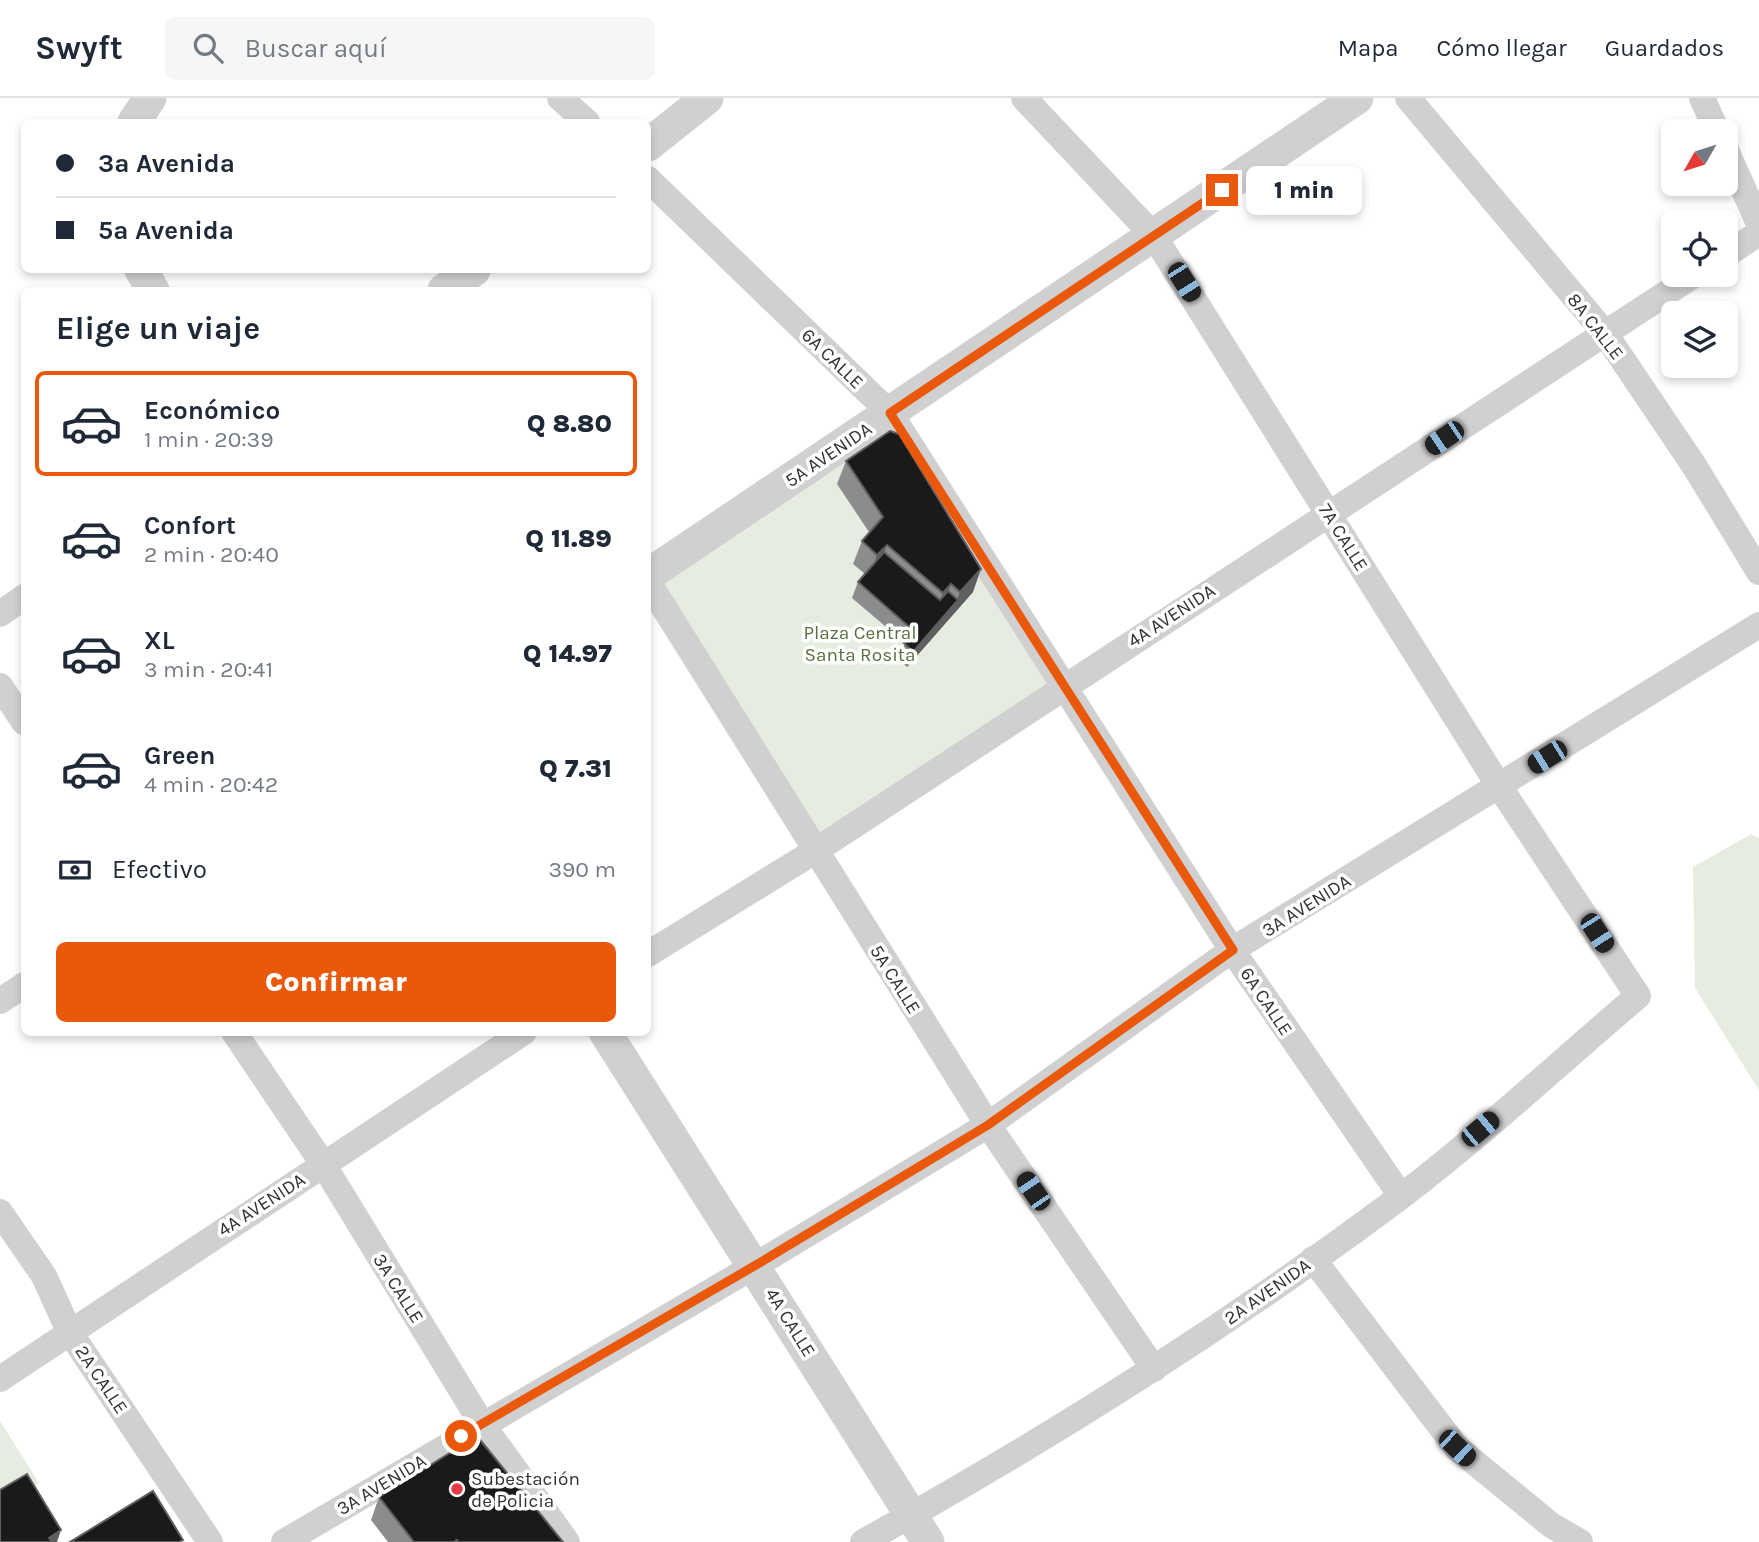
<!DOCTYPE html>
<html lang="es">
<head>
<meta charset="utf-8">
<style>
	body { margin:0; font-family:Karla,sans-serif; background:#f6f6f7; color:#1f2937; height:100vh; display:flex; flex-direction:column; font-size:26px; white-space:nowrap }
	* { box-sizing:border-box; margin:0 }
	p { font-size:23px; color:#747a83 }
	.icon { flex:none; width:38px; height:38px; fill:none; stroke:currentColor; stroke-width:2; stroke-linecap:round; stroke-linejoin:round }
	.map { position:relative; flex:1; overflow:hidden }
	.panel { position:absolute; left:21px; top:189px; width:630px; height:749px; display:flex; flex-direction:column; background:#fff; border-radius:10px; box-shadow:0 4px 10px #0003 }
	.panel>* { flex:none }
	.hud { position:absolute; left:21px; top:21px; width:630px; height:154px; border-radius:10px; box-shadow:0 4px 10px #0003; display:grid; align-content:center; height:154px; padding:0 35px; background:#fff }
	.needle { width:46px; rotate:231deg }
	.controls { position:absolute; left:1661px; top:21px; display:grid; gap:14px }
	.controls a { display:grid; place-items:center; width:77px; height:77px; border-radius:10px; background:#fff; box-shadow:0 4px 10px #0003; font-size:35px }
	.end { position:absolute; width:32px; height:32px; margin:-16px; border:9px solid #ea580c; background:#fff; box-shadow:0 0 0 4px #fff }
	.from { border-radius:50% }
	.bubble { position:absolute; height:49px; border-radius:10px; background:#fff; box-shadow:0 4px 10px #0003; font-size:23px; font-weight:800; line-height:49px; text-align:center }
	.car { position:absolute; width:21px; height:42px; margin:-21px -10px; border-radius:9px; box-shadow:0 0 5px 2px #0007; background:linear-gradient(#222 24%,#8ab4d8 0 40%,#222 0 76%,#8ab4d8 0 86%,#222 0) }
	.hud b { display:flex; align-items:center; gap:24px; height:66px; font-size:26px }
	.hud b+b { border-top:2px solid #e0e1e3 }
	.hud i { width:18px; height:18px; background:#1f2937 }
	ul { padding:0; list-style:none }
	li { display:flex; align-items:center; gap:21px; height:105px; margin:0 14px 10px; padding:0 21px; border:4px solid transparent; border-radius:10px }
	li div { flex:1 }
	li b { display:block; font-size:26px }
	li em { font-style:normal; font-weight:800 }
	li.current { border-color:#ea580c }
	li>.icon { width:63px; height:63px; stroke-width:1.5 }
	h2 { padding:0 35px; font-size:32px; line-height:84px }
	.pay { display:flex; align-items:center; gap:18px; height:77px; padding:0 35px; font-size:26px }
	.pay p { margin-inline-start:auto }
	.action { display:flex; gap:14px; margin-top:auto; padding:14px 35px }
	.action a { flex:1; height:80px; border-radius:10px; background:#ea580c; color:#fff; font-size:28px; font-weight:800; line-height:80px; text-align:center }
	header { display:flex; align-items:center; gap:42px; box-sizing:border-box; height:98px; padding:0 35px; background:#fff; border-bottom:2px solid #e0e1e3 }
	header strong { font-size:33px }
	nav { display:flex; gap:38px; margin-inline-start:auto; font-size:24px }
	.search { width:490px; height:63px; background:#f6f6f7; display:flex; align-items:center; gap:18px; box-sizing:border-box; padding:0 24px; border-radius:10px; color:#747a83; font-size:26px }
	.map>svg:first-child { display:block }
</style>
</head>
<body>
<header>
<strong>Swyft</strong>
<div class="search"><svg class="icon" aria-label="search" viewBox="0 0 24 24"><circle cx="10" cy="10" r="6"/><path d="M15 15l6 6"/></svg>Buscar aquí</div>
<nav><a>Mapa</a><a>Cómo llegar</a><a>Guardados</a></nav>
</header>
<div class="map">
<svg width="1759" height="1444" viewBox="0 0 1759 1444">
	<rect width="100%" height="100%" fill="#fff"/>
	<path fill="#e6ecdf" d="M890,315L1064,590L815,753L648,477Z
		M1751,736L1759,740V992L1695,890L1693,769Z
		M0,1323L39,1385L0,1409Z"/>
	<g fill="none" stroke-linecap="round" stroke-linejoin="round">
		<path stroke="#d0d0d0" stroke-width="26" d="M560,0L587,24
			M1408,0L1604,234L1695,369L1759,474
			M1702,0L1717,33
			M1726,52L1759,126
			M648,81L890,315L1232,852L1401,1098
			M1726,157L1759,135
			M648,484L988,1027L1154,1271
			M0,516L24,499
			M0,588L24,624
			M648,856L815,753L1694,177
			M0,903L24,887
			M234,934L323,1066L482,1326L567,1444
			M0,1114L44,1178L69,1233L210,1444
			M1313,1161L1457,1350L1551,1427L1580,1444
			M0,1281L524,934
			M284,1444L756,1167L988,1027L1232,852L1759,527
			M863,1444C1049,1341 1229,1227 1399,1100C1482,1037 1559,965 1638,898L1499,688L1154,138L1024,0"/>
		<path stroke="#d0d0d0" stroke-width="33" d="M134,24L150,0
			M648,47L707,0
			M141,172L153,192
			M444,192L474,172
			M648,477L1357,0
			M605,934L928,1444"/>
	</g>
	<path fill="#8c8c8c" d="M846,363L973,494L907,569L899,561L905,545L852,500L858,484L865,476L853,466L862,443L869,434L837,386Z
		M379,1399L563,1444H388L371,1422Z"/>
	<path fill="#5f5f5f" d="M887,447L878,470L869,480L877,457Z
		M981,471L973,494L907,569L913,554L957,502L960,494Z
		M951,486L942,509L935,518L943,495Z
		M61,1432L57,1444H47L49,1440Z"/>
	<path fill="#1a1a1a" stroke="#5f5f5f" stroke-width="2" d="M890,333L899,336L981,471L960,494L951,486L943,495L887,447L877,457L862,443L883,419L846,363Z
		M884,454L940,502L948,493L958,502L913,554L904,545L915,534L858,484Z
		M477,1338L563,1444H458L457,1442L454,1444H414L379,1399Z
		M27,1376L61,1432L49,1440L52,1444H0V1392Z
		M153,1393L183,1442L179,1444H70Z"/>
	<g fill="none" stroke-linecap="round" stroke-linejoin="round">
		<path stroke="#ea580c" stroke-width="9" d="M461,1338L756,1167L988,1027L1233,852L890,315L1222,92"/>
	</g>
	<circle fill="#e63946" stroke="#fff" stroke-width="2.5" cx="457" cy="1391" r="7"/>
	<g text-anchor="middle" stroke-width="7" stroke-linejoin="round" paint-order="stroke">
		<g font-size="19" fill="#333" stroke="#fff">
			<text transform="translate(1596 228) rotate(52)" y="7">8A CALLE</text>
			<text transform="translate(833 260) rotate(44)" y="7">6A CALLE</text>
			<text transform="translate(828 356) rotate(-34)" y="7">5A AVENIDA</text>
			<text transform="translate(1344 439) rotate(58)" y="7">7A CALLE</text>
			<text transform="translate(1171 517) rotate(-33)" y="7">4A AVENIDA</text>
			<text transform="translate(1306 807) rotate(-32)" y="7">3A AVENIDA</text>
			<text transform="translate(896 881) rotate(58)" y="7">5A CALLE</text>
			<text transform="translate(1267 903) rotate(56)" y="7">6A CALLE</text>
			<text transform="translate(261 1106) rotate(-33)" y="7">4A AVENIDA</text>
			<text transform="translate(399 1190) rotate(58)" y="7">3A CALLE</text>
			<text transform="translate(1267 1193) rotate(-35)" y="7">2A AVENIDA</text>
			<text transform="translate(791 1224) rotate(58)" y="7">4A CALLE</text>
			<text transform="translate(102 1281) rotate(56)" y="7">2A CALLE</text>
			<text transform="translate(381 1386) rotate(-31)" y="7">3A AVENIDA</text>
		</g>
		<g font-size="19" fill="#56703f" stroke="#fff">
			<text x="860" y="541">Plaza Central<tspan x="860" dy="22">Santa Rosita</tspan></text>
		</g>
		<g font-size="19" fill="#333" stroke="#fff" text-anchor="start">
			<text x="471" y="1387">Subestación<tspan x="471" dy="22">de Policia</tspan></text>
		</g>
	</g>
</svg>
<div class="controls">
<a><svg class="needle" viewBox="-14 -14 28 28"><path d="M0-13l5 13h-10z" fill="#e53935"/><path d="M0 13l5-13h-10z" fill="#747a83"/></svg></a>
<a><svg class="icon" aria-label="locate" viewBox="0 0 24 24"><circle cx="12" cy="12" r="6"/><path d="M12 2v4M12 18v4M2 12h4M18 12h4"/></svg></a>
<a><svg class="icon" aria-label="layers" viewBox="0 0 24 24"><path d="M12 4l9 5-9 5-9-5zM3 14l9 5 9-5"/></svg></a>
</div>
<i class="end from" style="left:461px;top:1338px"></i>
<i class="end" style="left:1222px;top:92px"></i>
<div class="bubble" style="left:1246px;top:68px;width:116px">1 min</div>
<i class="car" style="left:1184px;top:184px;rotate:148deg"></i>
<i class="car" style="left:1444px;top:340px;rotate:236deg"></i>
<i class="car" style="left:1547px;top:659px;rotate:238deg"></i>
<i class="car" style="left:1597px;top:835px;rotate:147deg"></i>
<i class="car" style="left:1480px;top:1031px;rotate:50deg"></i>
<i class="car" style="left:1033px;top:1093px;rotate:326deg"></i>
<i class="car" style="left:1457px;top:1350px;rotate:134deg"></i>
<div class="hud">
<b><i class="from"></i>3a Avenida</b>
<b><i></i>5a Avenida</b>
</div>
<section class="panel">
<h2>Elige un viaje</h2>
<ul>
<li class="current"><svg class="icon" aria-label="car" viewBox="0 0 24 24"><path d="M5 17H2v-5l4-1 3-4h7l3 4 3 1v5h-3M9 17h6M6 11h13"/><circle cx="7" cy="17" r="2"/><circle cx="17" cy="17" r="2"/></svg><div><b>Económico</b><p>1 min · 20:39</p></div><em>Q 8.80</em></li>
<li><svg class="icon" aria-label="car" viewBox="0 0 24 24"><path d="M5 17H2v-5l4-1 3-4h7l3 4 3 1v5h-3M9 17h6M6 11h13"/><circle cx="7" cy="17" r="2"/><circle cx="17" cy="17" r="2"/></svg><div><b>Confort</b><p>2 min · 20:40</p></div><em>Q 11.89</em></li>
<li><svg class="icon" aria-label="car" viewBox="0 0 24 24"><path d="M5 17H2v-5l4-1 3-4h7l3 4 3 1v5h-3M9 17h6M6 11h13"/><circle cx="7" cy="17" r="2"/><circle cx="17" cy="17" r="2"/></svg><div><b>XL</b><p>3 min · 20:41</p></div><em>Q 14.97</em></li>
<li><svg class="icon" aria-label="car" viewBox="0 0 24 24"><path d="M5 17H2v-5l4-1 3-4h7l3 4 3 1v5h-3M9 17h6M6 11h13"/><circle cx="7" cy="17" r="2"/><circle cx="17" cy="17" r="2"/></svg><div><b>Green</b><p>4 min · 20:42</p></div><em>Q 7.31</em></li>
</ul>
<div class="pay"><svg class="icon" aria-label="cash" viewBox="0 0 24 24"><path d="M3 7h18v10H3z"/><circle cx="12" cy="12" r="2"/></svg>Efectivo<p>390 m</p></div>
<div class="action"><a>Confirmar</a></div>
</section>
</div>
</body>
</html>
